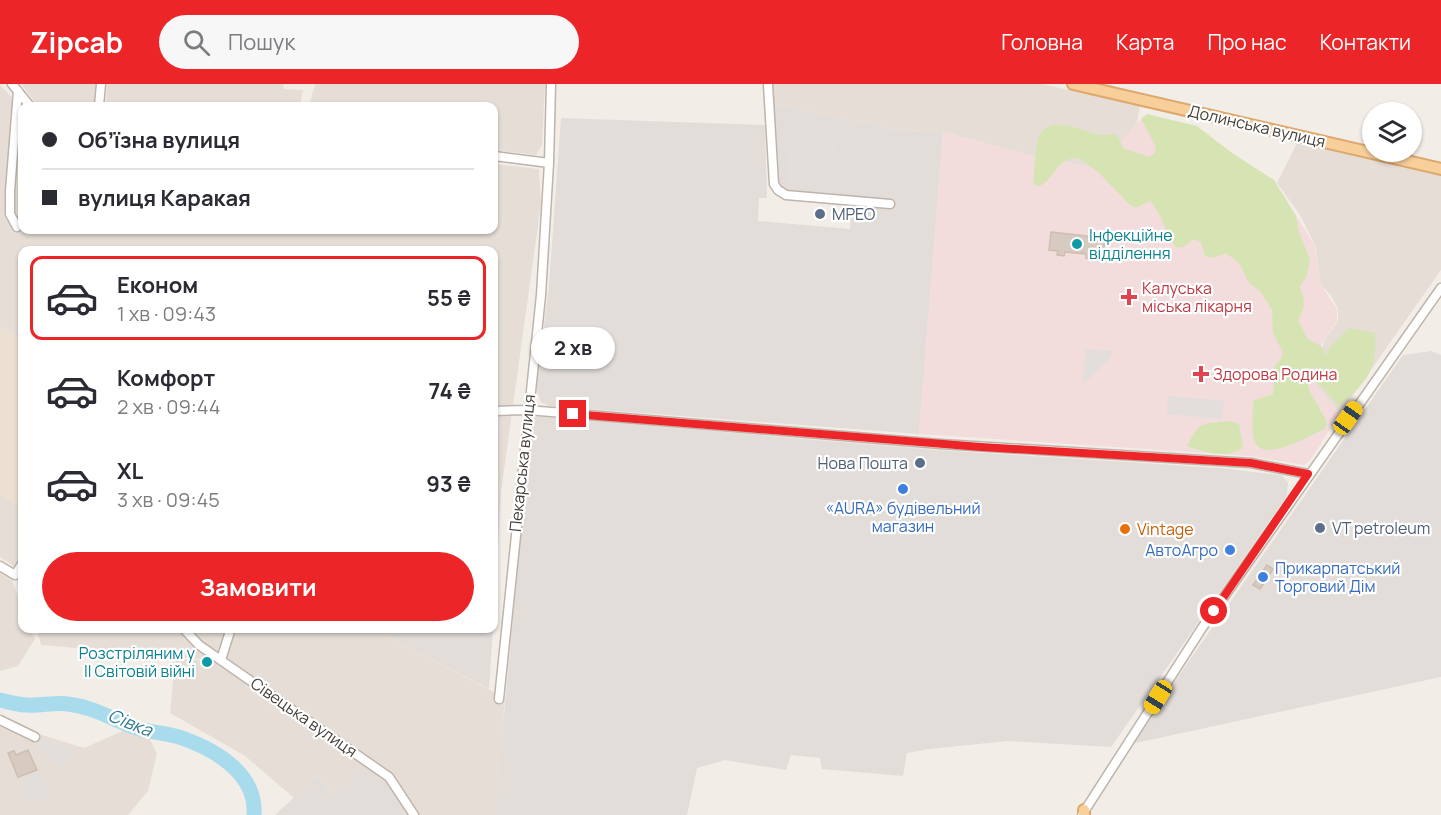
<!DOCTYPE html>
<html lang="uk">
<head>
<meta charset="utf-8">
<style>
	body { margin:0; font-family:Manrope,sans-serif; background:#f7f7f7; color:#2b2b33; height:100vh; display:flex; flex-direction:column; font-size:22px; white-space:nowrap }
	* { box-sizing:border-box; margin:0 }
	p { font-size:20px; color:#7c7c81 }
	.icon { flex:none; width:33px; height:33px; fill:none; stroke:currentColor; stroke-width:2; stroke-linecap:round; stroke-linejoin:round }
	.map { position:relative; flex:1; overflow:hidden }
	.panel { position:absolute; left:18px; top:162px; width:480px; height:387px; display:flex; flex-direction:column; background:#fff; border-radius:12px; box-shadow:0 2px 4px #0004 }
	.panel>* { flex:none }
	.guide { position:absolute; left:18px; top:18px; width:480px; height:132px; border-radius:12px; box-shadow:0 2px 4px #0004; display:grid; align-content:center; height:132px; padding:0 24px; background:#fff }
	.fabs { position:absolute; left:1362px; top:18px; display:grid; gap:12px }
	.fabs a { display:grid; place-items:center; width:60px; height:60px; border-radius:50%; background:#fff; box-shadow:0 2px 4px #0004; font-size:30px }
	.end { position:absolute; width:27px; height:27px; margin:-14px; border:8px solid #ec2528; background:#fff; box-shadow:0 0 0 3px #fff }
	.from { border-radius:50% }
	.bubble { position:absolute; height:42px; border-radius:21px; background:#fff; box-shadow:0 2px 4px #0004; font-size:20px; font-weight:700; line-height:42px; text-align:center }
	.car { position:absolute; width:18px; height:36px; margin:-18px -9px; border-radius:8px; box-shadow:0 0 4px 2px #0007; background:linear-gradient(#f5c518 24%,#345 0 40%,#f5c518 0 76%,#345 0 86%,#f5c518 0) }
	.guide b { display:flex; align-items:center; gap:21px; height:57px; font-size:22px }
	.guide b+b { border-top:2px solid #e1e1e2 }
	.guide i { width:15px; height:15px; background:#2b2b33 }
	ul { padding:10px 0 0; list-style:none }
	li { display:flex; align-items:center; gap:18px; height:84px; margin:0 12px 9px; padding:0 12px; border:3px solid transparent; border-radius:12px }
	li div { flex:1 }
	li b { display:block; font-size:22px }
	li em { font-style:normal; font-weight:700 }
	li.selected { border-color:#ec2528 }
	li>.icon { width:54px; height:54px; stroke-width:1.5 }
	.action { display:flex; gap:12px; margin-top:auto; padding:12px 24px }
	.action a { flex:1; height:69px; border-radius:36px; background:#ec2528; color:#fff; font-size:24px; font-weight:700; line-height:69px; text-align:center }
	header { display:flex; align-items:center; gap:36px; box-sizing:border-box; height:84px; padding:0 30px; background:#ec2528; color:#fff }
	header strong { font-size:28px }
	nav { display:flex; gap:33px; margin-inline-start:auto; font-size:21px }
	.search { width:420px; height:54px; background:#f7f7f7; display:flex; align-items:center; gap:15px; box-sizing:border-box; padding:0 21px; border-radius:33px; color:#7c7c81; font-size:22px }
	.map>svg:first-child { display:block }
</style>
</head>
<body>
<header>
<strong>Zipcab</strong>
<div class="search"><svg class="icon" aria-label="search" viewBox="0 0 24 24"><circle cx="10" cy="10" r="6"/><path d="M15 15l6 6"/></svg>Пошук</div>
<nav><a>Головна</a><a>Карта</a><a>Про нас</a><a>Контакти</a></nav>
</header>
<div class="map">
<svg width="1441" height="731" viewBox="0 0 1441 731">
	<rect width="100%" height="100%" fill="#f3ede8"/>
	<path fill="#e6ded6" d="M21,0H96L94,22H38Z
		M107,0H283L284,5L303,6L300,22H106Z
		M315,0H545L542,61L536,71L494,66V22H309Z
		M773,0H1042L1140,22L1137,38L1124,55L1091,83L1033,72L943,48L892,45L774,20Z
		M0,1L22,24V146H494V80L539,85L541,120L501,408H494V166H22V488L0,473Z
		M1297,59L1441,92V186L1340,330L1314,298L1324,257L1338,237V225L1332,213L1321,201L1315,161L1300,131L1277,99Z
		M0,489L12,496L22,524V544L30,545L35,555L18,582L0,587Z
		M37,545H386L393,555L505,614L497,727L495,731H398L404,726L389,703L332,711L317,692L294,714L245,672L170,629L175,576H211L41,561Z
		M0,638L84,664L125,646L150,655L157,670L148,707L128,731H0Z"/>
	<path fill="#e2ddd9" d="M774,20L892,45L943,48L919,350L549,322L541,318L536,304L549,202L561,34L765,41L767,114H759L758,137L850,145L852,112L786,106L779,102Z
		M1431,267L1441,271V593L1131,660L1403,271Z
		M531,332L936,366L1219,384L1281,391L1288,398L1287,412L1111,663L1008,657L929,665L907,669L903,692L822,685L820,674L791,671L786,686L725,676L697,684L687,731H495Z
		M494,408H501L494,535Z
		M386,545H493L489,605L393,555Z
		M364,681L389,703L405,726L398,731H275L317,692L332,711Z"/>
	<path fill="#ebe0d2" d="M3,242L22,253V425L0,411V247Z"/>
	<path fill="#f2dcdc" d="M1147,33L1247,80L1276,100L1314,160L1321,201L1337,225V237L1322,259L1314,298L1340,330L1310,376L1304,381L1250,372L919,350L943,48L1033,72L1091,83L1124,55L1137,38Z"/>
	<path fill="#d6e4b3" d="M1147,30L1197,42L1232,69L1274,96L1296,132L1299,148L1310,176L1307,191L1300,203C1305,217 1306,222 1298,236L1308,255L1321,262L1327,271L1330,263L1349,244L1375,249C1378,287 1366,298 1339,322L1316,297L1322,282L1312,286L1307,291L1309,306L1327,338L1325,345C1310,351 1261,382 1254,355C1251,344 1253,329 1253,317L1273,310L1275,281L1280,276L1283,269L1273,249L1272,226L1260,207L1249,199L1239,179L1226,169L1213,174L1205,172L1201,158L1194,155L1182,164L1175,162C1165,147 1162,130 1150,117L1136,124L1130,121L1098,88L1079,74C1054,74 1058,92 1040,102L1033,100C1035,89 1034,58 1041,49C1056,29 1085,50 1103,51C1108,51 1113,48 1117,52C1120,55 1122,61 1124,65C1135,66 1139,71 1150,73L1156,68L1155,61L1141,35Z
		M1232,337L1239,340L1243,363C1231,376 1202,368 1187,362C1201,335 1203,340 1232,337Z"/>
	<path fill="#e1dedc" d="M785,50L833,53L845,98H836V103L788,99Z
		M1086,265L1112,267L1111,273L1083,300Z
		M1168,312L1224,317L1222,335L1167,330Z
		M35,653L51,659L77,668L57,685Z
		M40,687L50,712L28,720L19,695Z"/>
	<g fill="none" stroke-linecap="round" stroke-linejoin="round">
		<path stroke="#a8dbec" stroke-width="15" d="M0,616C9,618 18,621 27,621C41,622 55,618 68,620C94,623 113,636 137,644C152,649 168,649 182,654C216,666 257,690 254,731"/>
	</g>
	<path fill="#d7cac1" stroke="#cebeb1" stroke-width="1.5" d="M1051,148L1105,154L1103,172L1093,171V175L1086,174V170L1065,168L1064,172L1057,171L1058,167L1049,166Z
		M1267,481L1273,485L1260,505L1253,501Z
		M28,666L37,686L18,693L8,669L14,667L16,671Z"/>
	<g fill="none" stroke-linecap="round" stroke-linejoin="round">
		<g stroke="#beb4ab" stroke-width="11">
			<path id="minor" d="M12,0L30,22
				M768,0L774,100L778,106L786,111L890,120
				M99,22L101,0
				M494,72L549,79
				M17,143L10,130V107L18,7
				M494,327L527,326L941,360L1251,379L1308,390
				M0,482L15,491L22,480
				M183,544L199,561L389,693L414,731
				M221,576L231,544
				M499,615L541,211L549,79L551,0
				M0,636L35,653
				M1082,731L1202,544L1441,204"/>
		</g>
		<g stroke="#dca86c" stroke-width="14">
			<path id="major" d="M1073,0L1441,85
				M1084,731V726"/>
		</g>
		<use href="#minor" stroke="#fff" stroke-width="8"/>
		<use href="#major" stroke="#f8ce9b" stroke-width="10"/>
	</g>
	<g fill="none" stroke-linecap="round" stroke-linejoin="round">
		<path stroke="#ec2528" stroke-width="8" d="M573,330L981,363L1251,379L1308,390L1214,527"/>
	</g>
	<g fill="#5c6f8a" stroke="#fff" stroke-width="2">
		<circle cx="820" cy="130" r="6"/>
		<circle cx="920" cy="379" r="6"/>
		<circle cx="1320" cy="444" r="6"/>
	</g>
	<g fill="#0f9aa8" stroke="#fff" stroke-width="2">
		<circle cx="1077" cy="160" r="6"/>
		<circle cx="207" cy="578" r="6"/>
	</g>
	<g fill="#e0444e" stroke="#fff" stroke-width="2">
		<path d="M1126 204h6v6h6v6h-6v6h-6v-6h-6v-6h6z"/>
		<path d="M1198 281h6v6h6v6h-6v6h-6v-6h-6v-6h6z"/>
	</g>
	<g fill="#3f7fe0" stroke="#fff" stroke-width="2">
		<circle cx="903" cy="405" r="6"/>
		<circle cx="1230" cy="466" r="6"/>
		<circle cx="1263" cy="493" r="6"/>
	</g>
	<circle fill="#e8710a" stroke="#fff" stroke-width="2" cx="1125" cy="445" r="6"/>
	<g text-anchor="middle" stroke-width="4.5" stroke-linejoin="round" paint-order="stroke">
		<g font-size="16" fill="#453d37" stroke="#fff">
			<text transform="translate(1257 42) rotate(13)" y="6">Долинська вулиця</text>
			<text transform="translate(522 379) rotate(-84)" y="6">Пекарська вулиця</text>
			<text transform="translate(304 633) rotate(35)" y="6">Сівецька вулиця</text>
		</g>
		<g font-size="16" fill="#4e5e75" stroke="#fff" text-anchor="start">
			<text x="832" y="136">МРЕО</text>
			<text x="908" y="385" text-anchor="end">Нова Пошта</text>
			<text x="1332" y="450">VT petroleum</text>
		</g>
		<g font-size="16" fill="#0d838f" stroke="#fff" text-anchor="start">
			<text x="1089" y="157">Інфекційне<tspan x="1089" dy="18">відділення</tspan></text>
			<text x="195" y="575" text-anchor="end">Розстріляним у<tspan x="195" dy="18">II Світовій війні</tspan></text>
		</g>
		<g font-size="16" fill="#be3a42" stroke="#fff" text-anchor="start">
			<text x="1142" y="210">Калуська<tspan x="1142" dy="18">міська лікарня</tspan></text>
			<text x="1213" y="296">Здорова Родина</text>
		</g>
		<g font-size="16" fill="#366cbe" stroke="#fff">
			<text x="903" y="430">«AURA» будівельний<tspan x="903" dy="18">магазин</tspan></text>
			<text x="1218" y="472" text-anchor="end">АвтоАгро</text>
			<text x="1275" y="490" text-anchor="start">Прикарпатський<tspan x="1275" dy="18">Торговий Дім</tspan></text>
		</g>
		<g font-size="16" fill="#c56008" stroke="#fff" text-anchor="start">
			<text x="1137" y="451">Vintage</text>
		</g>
		<g font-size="18" font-style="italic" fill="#317a94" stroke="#fff">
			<text transform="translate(130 639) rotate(22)" y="6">Сівка</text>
		</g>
	</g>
</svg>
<div class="fabs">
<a><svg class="icon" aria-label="layers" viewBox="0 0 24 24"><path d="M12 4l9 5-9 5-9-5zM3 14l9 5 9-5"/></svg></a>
</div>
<i class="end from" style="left:1214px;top:527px"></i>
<i class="end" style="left:573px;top:330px"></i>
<div class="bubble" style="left:531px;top:243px;width:84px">2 хв</div>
<i class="car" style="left:1348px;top:334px;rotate:35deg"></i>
<i class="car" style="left:1158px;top:613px;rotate:212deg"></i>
<div class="guide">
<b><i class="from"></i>Обʼїзна вулиця</b>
<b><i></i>вулиця Каракая</b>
</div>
<section class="panel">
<ul>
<li class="selected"><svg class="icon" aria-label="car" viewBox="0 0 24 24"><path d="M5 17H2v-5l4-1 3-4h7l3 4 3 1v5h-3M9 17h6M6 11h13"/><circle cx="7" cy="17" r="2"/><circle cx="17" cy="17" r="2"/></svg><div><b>Економ</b><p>1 хв · 09:43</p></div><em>55 ₴</em></li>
<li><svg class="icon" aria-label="car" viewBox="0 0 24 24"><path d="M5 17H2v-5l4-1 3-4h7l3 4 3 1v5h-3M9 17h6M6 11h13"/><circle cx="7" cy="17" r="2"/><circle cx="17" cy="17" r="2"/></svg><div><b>Комфорт</b><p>2 хв · 09:44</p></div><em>74 ₴</em></li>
<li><svg class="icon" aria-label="car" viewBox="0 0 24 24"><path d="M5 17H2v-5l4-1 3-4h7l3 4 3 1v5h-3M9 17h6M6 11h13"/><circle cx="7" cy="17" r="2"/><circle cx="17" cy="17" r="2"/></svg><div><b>XL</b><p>3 хв · 09:45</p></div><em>93 ₴</em></li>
</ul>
<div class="action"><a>Замовити</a></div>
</section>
</div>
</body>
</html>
